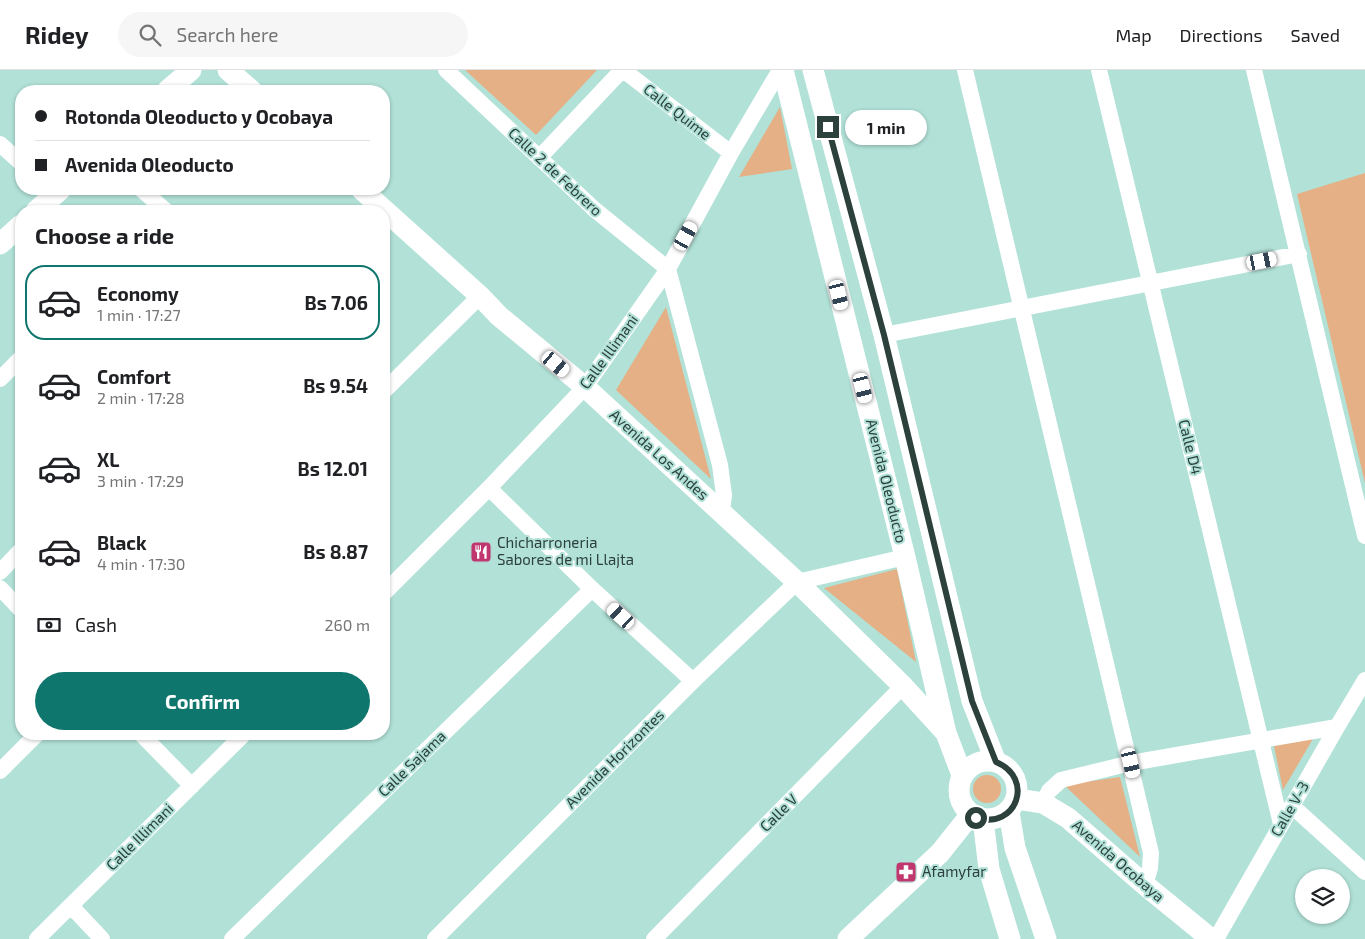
<!DOCTYPE html>
<html lang="en">
<head>
<meta charset="utf-8">
<style>
	body { margin:0; font-family:"Exo 2",sans-serif; background:#f6f6f6; color:#202124; height:100vh; display:flex; flex-direction:column; font-size:19px; white-space:nowrap }
	* { box-sizing:border-box; margin:0 }
	p { font-size:16px; color:#757577 }
	.icon { flex:none; width:28px; height:28px; fill:none; stroke:currentColor; stroke-width:2; stroke-linecap:round; stroke-linejoin:round }
	.map { position:relative; flex:1; overflow:hidden }
	.sheet { position:absolute; left:15px; top:135px; width:375px; height:535px; display:flex; flex-direction:column; background:#fff; border-radius:20px; box-shadow:0 1px 4px #0004 }
	.sheet>* { flex:none }
	.top-card { position:absolute; left:15px; top:15px; width:375px; height:110px; border-radius:20px; box-shadow:0 1px 4px #0004; display:grid; align-content:center; height:110px; padding:0 20px; background:#fff }
	.tools { position:absolute; left:1295px; top:799px; display:grid; gap:10px }
	.tools a { display:grid; place-items:center; width:55px; height:55px; border-radius:50%; background:#fff; box-shadow:0 1px 4px #0004; font-size:25px }
	.end { position:absolute; width:22px; height:22px; margin:-11px; border:6px solid #2c403c; background:#fff; box-shadow:0 0 0 2px #fff }
	.from { border-radius:50% }
	.bubble { position:absolute; height:35px; border-radius:18px; background:#fff; box-shadow:0 1px 4px #0004; font-size:16px; font-weight:700; line-height:35px; text-align:center }
	.car { position:absolute; width:15px; height:30px; margin:-15px -8px; border-radius:6px; box-shadow:0 0 4px 1px #0007; background:linear-gradient(#fff 24%,#345 0 40%,#fff 0 76%,#345 0 86%,#fff 0) }
	.top-card b { display:flex; align-items:center; gap:18px; height:48px; font-size:19px }
	.top-card b+b { border-top:1px solid #e0e0e0 }
	.top-card i { width:12px; height:12px; background:#202124 }
	ul { padding:0; list-style:none }
	li { display:flex; align-items:center; gap:15px; height:75px; margin:0 10px 8px; padding:0 10px; border:2px solid transparent; border-radius:20px }
	li div { flex:1 }
	li b { display:block; font-size:19px }
	li em { font-style:normal; font-weight:700 }
	li.on { border-color:#0f766e }
	li>.icon { width:45px; height:45px; stroke-width:1.5 }
	h2 { padding:0 20px; font-size:22px; line-height:60px }
	.pay { display:flex; align-items:center; gap:12px; height:55px; padding:0 20px; font-size:19px }
	.pay p { margin-inline-start:auto }
	.action { display:flex; gap:10px; margin-top:auto; padding:10px 20px }
	.action a { flex:1; height:58px; border-radius:30px; background:#0f766e; color:#fff; font-size:20px; font-weight:700; line-height:58px; text-align:center }
	header { display:flex; align-items:center; gap:30px; box-sizing:border-box; height:70px; padding:0 25px; background:#fff; border-bottom:1px solid #e0e0e0 }
	header strong { font-size:24px }
	nav { display:flex; gap:28px; margin-inline-start:auto; font-size:18px }
	.search { width:350px; height:45px; background:#f6f6f6; display:flex; align-items:center; gap:12px; box-sizing:border-box; padding:0 18px; border-radius:28px; color:#757577; font-size:19px }
	.map>svg:first-child { display:block }
</style>
</head>
<body>
<header>
<strong>Ridey</strong>
<div class="search"><svg class="icon" aria-label="search" viewBox="0 0 24 24"><circle cx="10" cy="10" r="6"/><path d="M15 15l6 6"/></svg>Search here</div>
<nav><a>Map</a><a>Directions</a><a>Saved</a></nav>
</header>
<div class="map">
<svg width="1365" height="869" viewBox="0 0 1365 869">
	<rect width="100%" height="100%" fill="#b1e1d7"/>
	<path fill="#e5b085" d="M465,0H597L536,65Z
		M780,37L792,99L739,107Z
		M1365,103V413L1297,124Z
		M666,237L711,409L616,320Z
		M897,499L916,592L824,518Z
		M1314,667L1283,720L1274,676Z
		M973 719a14 14 0 1 1 28 0a14 14 0 1 1-28 0Z
		M1120,707L1140,787L1064,715Z"/>
	<g fill="none" stroke-linecap="round" stroke-linejoin="round">
		<path stroke="#fff" stroke-width="16" d="M446,0L594,139L668,199L720,395L724,425L722,441
			M623,0L731,83
			M965,0L1151,783L1150,798L1145,815
			M1099,0L1281,754
			M1254,0L1365,466
			M0,74L21,93
			M539,88L622,0
			M141,119L166,141
			M884,265L1299,184
			M0,309L21,288
			M384,321L480,226
			M489,418L592,519L693,611
			M0,502L21,480
			M0,518L21,540
			M384,523L489,418L585,317L668,199L731,83L780,0
			M141,664L192,716
			M0,701L37,664
			M1043,733L1049,721L1061,710L1131,693L1337,657
			M1292,736L1365,802
			M71,836L102,869
			M37,869L244,664
			M232,869L592,519
			M435,869L693,611L797,512L905,487
			M654,869L903,616
			M1216,869L1337,657L1365,610"/>
		<path stroke="#fff" stroke-width="21" d="M228,0L252,21
			M783,0L905,487L946,663L962,705
			M813,0L884,265L972,631L996,692
			M167,21L191,0
			M361,119L480,226L499,246L585,317L797,512L903,616L946,663
			M36,141L61,119
			M0,174L21,155
			M959 720a29 29 0 1 1 58 0a29 29 0 1 1-58 0Z
			M1017,729L1043,733L1068,748L1145,815L1211,869
			M1009,742L1015,778L1046,869
			M983,749L989,799L1010,869
			M848,869L940,783L971,744"/>
	</g>
	<g fill="none" stroke-linecap="round" stroke-linejoin="round">
		<path stroke="#2c403c" stroke-width="6" d="M828,57L884,265L972,631L996,692C1035,708 1017,760 976,748"/>
	</g>
	<defs>
		<g id="restaurant-square" transform="scale(1.125)"><rect x="-9" y="-9" width="18" height="18" rx="4" fill="#c0366e" stroke="#b1e1d7"/><path d="M-5-6h1v4h1v-4h1v4h1v-4h1v5L-1.5 .5V6h-2V.5L-5-1ZM5-6V6H3V1.5H1.5Q1.5-4 5-6Z" fill="#fff"/></g>
		<g id="pharmacy-square" transform="scale(1.125)"><rect x="-9" y="-9" width="18" height="18" rx="4" fill="#c0366e" stroke="#b1e1d7"/><path d="M-2-6h4v4h4v4h-4v4h-4v-4h-4v-4h4Z" fill="#fff"/></g>
	</defs>
	<g fill-rule="evenodd">
		<use href="#restaurant-square" x="481" y="482"/>
		<use href="#pharmacy-square" x="906" y="802"/>
	</g>
	<g text-anchor="middle" stroke-width="4" stroke-linejoin="round" paint-order="stroke">
		<g font-size="15" fill="#2c403c" stroke="#b1e1d7">
			<text transform="translate(677 42) rotate(38)" y="5">Calle Quime</text>
			<text transform="translate(555 102) rotate(43)" y="5">Calle 2 de Febrero</text>
			<text transform="translate(609 282) rotate(-54)" y="5">Calle Illimani</text>
			<text transform="translate(1190 377) rotate(76)" y="5">Calle D4</text>
			<text transform="translate(659 385) rotate(42)" y="5">Avenida Los Andes</text>
			<text transform="translate(886 411) rotate(76)" y="5">Avenida Oleoducto</text>
			<text transform="translate(615 689) rotate(-45)" y="5">Avenida Horizontes</text>
			<text transform="translate(412 694) rotate(-44)" y="5">Calle Sajama</text>
			<text transform="translate(1290 739) rotate(-60)" y="5">Calle V-3</text>
			<text transform="translate(779 743) rotate(-45)" y="5">Calle V</text>
			<text transform="translate(140 767) rotate(-45)" y="5">Calle Illimani</text>
			<text transform="translate(1118 791) rotate(41)" y="5">Avenida Ocobaya</text>
		</g>
		<g font-size="15" fill="#2c403c" stroke="#b1e1d7" text-anchor="start">
			<text x="497" y="478">Chicharroneria<tspan x="497" dy="17">Sabores de mi Llajta</tspan></text>
			<text x="922" y="807">Afamyfar</text>
		</g>
	</g>
</svg>
<div class="tools">
<a><svg class="icon" aria-label="layers" viewBox="0 0 24 24"><path d="M12 4l9 5-9 5-9-5zM3 14l9 5 9-5"/></svg></a>
</div>
<i class="end from" style="left:976px;top:748px"></i>
<i class="end" style="left:828px;top:57px"></i>
<div class="bubble" style="left:845px;top:40px;width:82px">1 min</div>
<i class="car" style="left:686px;top:166px;rotate:29deg"></i>
<i class="car" style="left:1262px;top:191px;rotate:79deg"></i>
<i class="car" style="left:839px;top:225px;rotate:166deg"></i>
<i class="car" style="left:556px;top:294px;rotate:130deg"></i>
<i class="car" style="left:863px;top:318px;rotate:166deg"></i>
<i class="car" style="left:621px;top:546px;rotate:312deg"></i>
<i class="car" style="left:1131px;top:693px;rotate:167deg"></i>
<div class="top-card">
<b><i class="from"></i>Rotonda Oleoducto y Ocobaya</b>
<b><i></i>Avenida Oleoducto</b>
</div>
<section class="sheet">
<h2>Choose a ride</h2>
<ul>
<li class="on"><svg class="icon" aria-label="car" viewBox="0 0 24 24"><path d="M5 17H2v-5l4-1 3-4h7l3 4 3 1v5h-3M9 17h6M6 11h13"/><circle cx="7" cy="17" r="2"/><circle cx="17" cy="17" r="2"/></svg><div><b>Economy</b><p>1 min · 17:27</p></div><em>Bs 7.06</em></li>
<li><svg class="icon" aria-label="car" viewBox="0 0 24 24"><path d="M5 17H2v-5l4-1 3-4h7l3 4 3 1v5h-3M9 17h6M6 11h13"/><circle cx="7" cy="17" r="2"/><circle cx="17" cy="17" r="2"/></svg><div><b>Comfort</b><p>2 min · 17:28</p></div><em>Bs 9.54</em></li>
<li><svg class="icon" aria-label="car" viewBox="0 0 24 24"><path d="M5 17H2v-5l4-1 3-4h7l3 4 3 1v5h-3M9 17h6M6 11h13"/><circle cx="7" cy="17" r="2"/><circle cx="17" cy="17" r="2"/></svg><div><b>XL</b><p>3 min · 17:29</p></div><em>Bs 12.01</em></li>
<li><svg class="icon" aria-label="car" viewBox="0 0 24 24"><path d="M5 17H2v-5l4-1 3-4h7l3 4 3 1v5h-3M9 17h6M6 11h13"/><circle cx="7" cy="17" r="2"/><circle cx="17" cy="17" r="2"/></svg><div><b>Black</b><p>4 min · 17:30</p></div><em>Bs 8.87</em></li>
</ul>
<div class="pay"><svg class="icon" aria-label="cash" viewBox="0 0 24 24"><path d="M3 7h18v10H3z"/><circle cx="12" cy="12" r="2"/></svg>Cash<p>260 m</p></div>
<div class="action"><a>Confirm</a></div>
</section>
</div>
</body>
</html>
